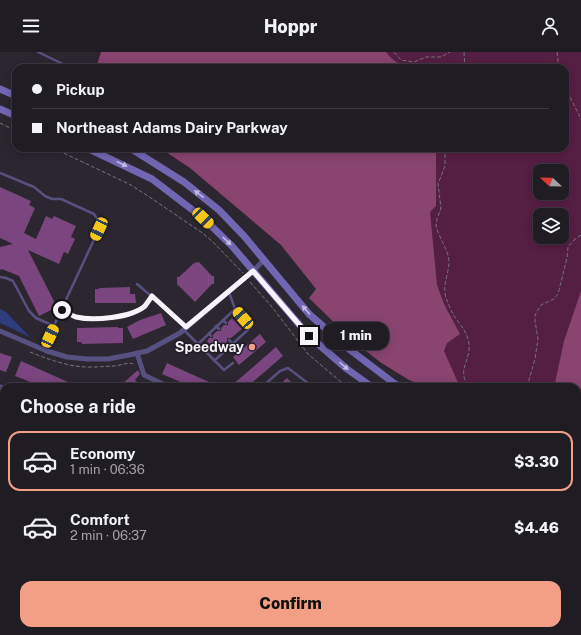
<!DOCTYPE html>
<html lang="en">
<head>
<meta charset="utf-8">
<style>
	body { margin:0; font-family:"Public Sans",sans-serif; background:#28252c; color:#f1f3f6; height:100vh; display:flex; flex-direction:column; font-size:15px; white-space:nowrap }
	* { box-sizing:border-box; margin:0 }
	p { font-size:13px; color:#a2a1a6 }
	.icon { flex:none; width:22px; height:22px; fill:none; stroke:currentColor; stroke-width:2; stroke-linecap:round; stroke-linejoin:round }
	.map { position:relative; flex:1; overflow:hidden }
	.drawer { position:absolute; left:0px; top:331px; width:581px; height:252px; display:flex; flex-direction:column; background:#201c24; border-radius:12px 12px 0 0; box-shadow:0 2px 10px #0003,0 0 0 1px #3d3a41 }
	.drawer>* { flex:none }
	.hud { position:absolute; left:12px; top:12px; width:557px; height:88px; border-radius:12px; box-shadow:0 2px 10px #0003,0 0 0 1px #3d3a41; display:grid; align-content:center; height:88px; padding:0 20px; background:#201c24 }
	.needle { width:26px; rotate:292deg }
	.fabs { position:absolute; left:533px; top:112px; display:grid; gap:8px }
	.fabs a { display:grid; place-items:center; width:36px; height:36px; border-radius:8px; background:#201c24; box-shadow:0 2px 10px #0003,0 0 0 1px #3d3a41; font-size:20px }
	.end { position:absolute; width:18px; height:18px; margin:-9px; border:5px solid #f6f3fa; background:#111; box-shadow:0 0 0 2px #111 }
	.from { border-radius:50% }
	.bubble { position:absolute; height:28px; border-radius:12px; background:#201c24; box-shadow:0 2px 10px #0003,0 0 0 1px #3d3a41; font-size:13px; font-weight:800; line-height:28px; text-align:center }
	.car { position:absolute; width:12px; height:24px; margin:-12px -6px; border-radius:5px; box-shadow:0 0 3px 1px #0007; background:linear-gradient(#f5c518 24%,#345 0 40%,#f5c518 0 76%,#345 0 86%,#f5c518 0) }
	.hud b { display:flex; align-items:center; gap:14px; height:38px; font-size:15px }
	.hud b+b { border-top:1px solid #3d3a41 }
	.hud i { width:10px; height:10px; background:#f1f3f6 }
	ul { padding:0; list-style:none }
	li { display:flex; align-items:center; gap:12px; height:60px; margin:0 8px 6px; padding:0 12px; border:2px solid transparent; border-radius:12px }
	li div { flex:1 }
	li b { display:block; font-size:15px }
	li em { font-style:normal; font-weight:800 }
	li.active { border-color:#f39f85 }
	li>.icon { width:36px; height:36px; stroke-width:1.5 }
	h2 { padding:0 20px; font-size:18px; line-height:48px }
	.primary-button { display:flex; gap:8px; margin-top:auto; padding:8px 20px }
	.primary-button a { flex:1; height:46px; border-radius:12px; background:#f39f85; color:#111; font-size:16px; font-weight:800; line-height:46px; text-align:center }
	header { display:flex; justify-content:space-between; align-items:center; height:52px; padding:0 20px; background:#201c24; font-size:18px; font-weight:800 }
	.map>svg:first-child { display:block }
</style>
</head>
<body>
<header><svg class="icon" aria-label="menu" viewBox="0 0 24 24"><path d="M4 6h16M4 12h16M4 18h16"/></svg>Hoppr<svg class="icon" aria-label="person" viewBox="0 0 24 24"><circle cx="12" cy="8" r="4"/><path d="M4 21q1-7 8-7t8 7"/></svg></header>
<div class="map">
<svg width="581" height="583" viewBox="0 0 581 583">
	<rect width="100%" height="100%" fill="#2b2630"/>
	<path fill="#551e43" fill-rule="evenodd" d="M366,0H581V239L564,289L554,335H439L417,96H565V16H366ZM540,119H562V141H540ZM540,163H562V185H540Z"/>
	<path fill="#894470" d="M101,0H386C404,25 431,12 458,12V16H96Z
		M160,96H436V154L430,160L437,233L444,252L460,282L447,291L444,299L460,335H425L409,328L380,310L352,288L309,246L316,237L281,193L190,116Z
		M581,239V351H577V335H554L564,289Z"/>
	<path fill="#2d3d7d" d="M0,257L6,260L30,285L0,271Z"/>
	<path fill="#7b457f" d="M0,135L31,149L29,153L35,156L24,181L36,187L46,164L52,167L54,164L76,174L71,185L75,187L68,202L64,200L59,212L28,198L57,255L39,264L19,224L2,217L0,218V195L13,192L0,186Z
		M199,210L212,224H214V232H212L195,250L177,232V225H179L194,211Z
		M130,235V242H135L136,251H95V237H99V236Z
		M161,261L166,273L133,287L127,275L140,268Z
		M232,266L242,277L231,286H227V290L223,293H219V297L216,299L207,289L209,286H213V283L217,279H221V276L224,273H228V270Z
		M118,275V276H123V291L82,292L81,290H77V276Z
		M260,282L266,290L239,313L233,305Z
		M276,295L283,304L247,335H230Z
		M0,301L12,305L6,320L0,318Z
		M21,309L39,317L79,335H41L23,327L15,324Z
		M167,311L191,322L221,335H192L162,322Z
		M138,318L140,322L135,328L142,335H125L122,332Z
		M287,326L296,335H277Z"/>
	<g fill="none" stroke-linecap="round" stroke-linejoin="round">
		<path stroke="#78737c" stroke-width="1" stroke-dasharray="4 2" stroke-linecap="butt" d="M394,0L401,8L414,10L426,5H441L450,0
			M464,0L465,16
			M557,0L558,9L561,16
			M565,22L568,29L570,45L581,67
			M0,71L16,79
			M53,96L131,133L151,146L201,180L212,189L243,221
			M445,96V114L438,132L441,156L437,167L436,173C438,185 449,198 449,210C449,222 442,233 446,246C448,251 450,256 452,260C458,272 467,277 469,292C471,309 456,318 469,335
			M250,230L272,255L308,302L347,335
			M30,300C50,308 72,316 93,315C101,315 108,314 115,314C122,313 127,310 134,312
			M527,335L535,307L538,287L535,269V263L541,253L554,247L558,242L567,206L568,195L574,188L581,183
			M577,495L581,499
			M333,579L334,583"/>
		<path stroke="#575181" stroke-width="2.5" d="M38,0L71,16
			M0,121L34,135L45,144L52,147H61L94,162L98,168L99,177L43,297
			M0,225L6,226L13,229L29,259L36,266L54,274
			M137,232L162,253L186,275
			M62,258C66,260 71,263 76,265C93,269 131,266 145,254C147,251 150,247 152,244
			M223,268L226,271
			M216,274L219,277
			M184,278L224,318L233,311
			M209,281L211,284
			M229,288L233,292
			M198,292L235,257
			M221,295L225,299
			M214,309L251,275L235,257L229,240
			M262,335L280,319L288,316L313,335"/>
		<path stroke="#575181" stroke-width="5" d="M0,279L47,299L67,305L87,307H108L129,303L147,299L180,281L253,219L264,208
			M137,301L144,323L169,335
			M0,335L4,336
			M0,388L4,380
			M0,403L2,411L0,415
			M0,528L4,527
			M489,579L493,583
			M97,583L105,579
			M231,583L233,579
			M401,583L402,579"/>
		<path stroke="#575181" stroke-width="6" d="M457,583L459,579"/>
		<path stroke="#7166b2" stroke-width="7" d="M0,37L16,44
			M0,57L16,64
			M87,96L152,127L203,166L232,194L309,284L347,317L372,335
			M130,96L184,130L219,158L244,184L309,262L349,297L395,332L401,335
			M577,455L581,458
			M577,475L581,478"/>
	</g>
	<defs><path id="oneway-solid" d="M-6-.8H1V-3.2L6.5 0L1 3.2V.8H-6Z"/></defs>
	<g fill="#c1bbdd">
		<use href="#oneway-solid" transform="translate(122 112) rotate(26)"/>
		<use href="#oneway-solid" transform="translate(199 142) rotate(-142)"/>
		<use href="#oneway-solid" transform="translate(227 189) rotate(44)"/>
		<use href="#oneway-solid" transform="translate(306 258) rotate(-131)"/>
		<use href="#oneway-solid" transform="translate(344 314) rotate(40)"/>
	</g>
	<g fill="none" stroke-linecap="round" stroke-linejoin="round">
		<path stroke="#f6f3fa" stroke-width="5" d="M62,258C66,260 71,263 76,265C93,269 131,266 145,254C147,251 150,247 152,244L186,275L253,219L309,284"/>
	</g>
	<circle fill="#f39f85" stroke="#211d27" stroke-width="1.5" cx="252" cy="295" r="4"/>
	<g text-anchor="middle" stroke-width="3" stroke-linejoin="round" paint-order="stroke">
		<g font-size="14" font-weight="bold" fill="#f6f3fa" stroke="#211d27" text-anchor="end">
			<text x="244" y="300">Speedway</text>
		</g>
	</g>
</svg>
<div class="fabs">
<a><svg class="needle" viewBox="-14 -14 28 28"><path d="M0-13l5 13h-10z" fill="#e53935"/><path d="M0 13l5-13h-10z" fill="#a2a1a6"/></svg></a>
<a><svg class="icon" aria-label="layers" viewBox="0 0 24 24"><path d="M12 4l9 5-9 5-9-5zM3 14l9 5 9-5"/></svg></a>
</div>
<i class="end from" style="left:62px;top:258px"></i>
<i class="end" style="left:309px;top:284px"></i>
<div class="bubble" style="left:323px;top:270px;width:66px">1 min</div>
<i class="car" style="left:203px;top:166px;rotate:134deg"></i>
<i class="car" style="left:99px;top:177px;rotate:205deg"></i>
<i class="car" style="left:243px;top:266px;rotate:319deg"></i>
<i class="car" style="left:50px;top:284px;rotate:25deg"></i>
<div class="hud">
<b><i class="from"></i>Pickup</b>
<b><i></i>Northeast Adams Dairy Parkway</b>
</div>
<section class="drawer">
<h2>Choose a ride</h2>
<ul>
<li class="active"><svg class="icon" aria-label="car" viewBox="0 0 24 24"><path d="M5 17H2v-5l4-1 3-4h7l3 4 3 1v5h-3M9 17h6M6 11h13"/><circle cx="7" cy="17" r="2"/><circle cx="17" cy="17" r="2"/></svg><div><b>Economy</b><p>1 min · 06:36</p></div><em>$3.30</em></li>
<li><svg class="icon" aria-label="car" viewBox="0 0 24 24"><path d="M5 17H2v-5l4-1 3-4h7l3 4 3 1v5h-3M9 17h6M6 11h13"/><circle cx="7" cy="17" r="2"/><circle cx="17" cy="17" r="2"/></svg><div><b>Comfort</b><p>2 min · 06:37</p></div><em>$4.46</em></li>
</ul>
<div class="primary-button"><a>Confirm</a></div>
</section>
</div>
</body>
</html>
